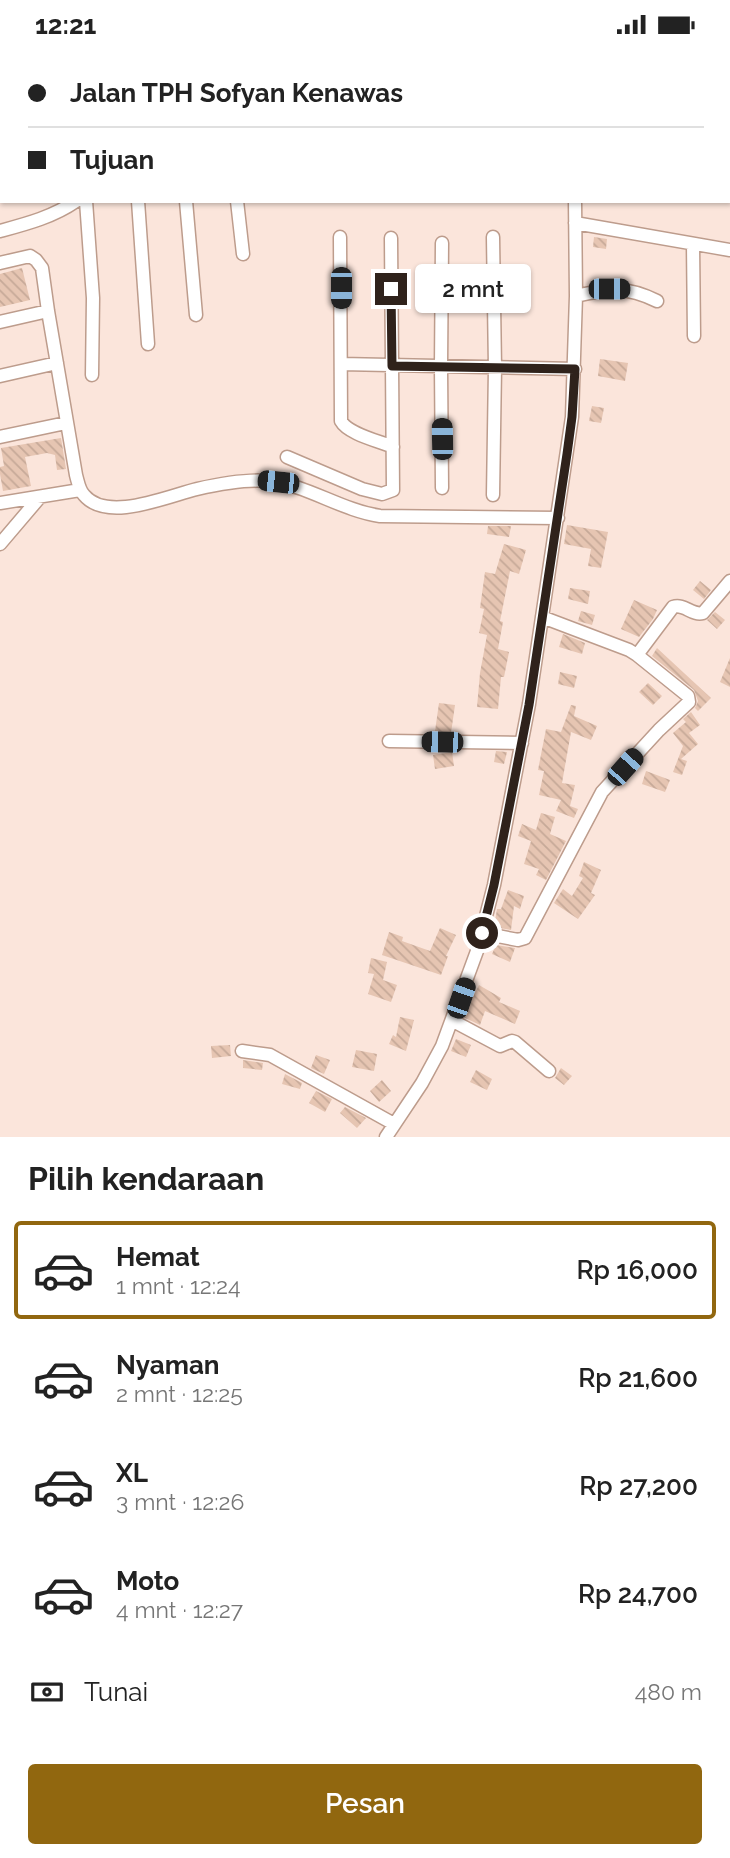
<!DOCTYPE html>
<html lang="id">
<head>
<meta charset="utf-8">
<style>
	body { margin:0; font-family:Raleway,sans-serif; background:#f6f6f6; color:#222; height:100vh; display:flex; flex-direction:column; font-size:26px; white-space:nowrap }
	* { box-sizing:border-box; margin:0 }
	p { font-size:23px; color:#767676 }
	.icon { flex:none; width:38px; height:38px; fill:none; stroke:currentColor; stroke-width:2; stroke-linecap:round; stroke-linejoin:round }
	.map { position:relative; height:1088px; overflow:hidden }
	.drawer { display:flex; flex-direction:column; background:#fff; flex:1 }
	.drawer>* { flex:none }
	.top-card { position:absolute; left:0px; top:0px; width:732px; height:154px; box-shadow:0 2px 5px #0004; display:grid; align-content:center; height:154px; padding:0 28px; background:#fff }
	.end { position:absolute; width:32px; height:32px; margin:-16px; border:9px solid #2f221b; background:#fff; box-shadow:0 0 0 4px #fff }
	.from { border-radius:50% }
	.bubble { position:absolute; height:49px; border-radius:7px; background:#fff; box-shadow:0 2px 5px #0004; font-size:23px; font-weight:600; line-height:49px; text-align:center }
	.car { position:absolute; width:21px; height:42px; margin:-21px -10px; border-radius:9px; box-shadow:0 0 5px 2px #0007; background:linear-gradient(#222 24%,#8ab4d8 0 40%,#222 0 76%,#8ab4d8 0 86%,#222 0) }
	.top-card b { display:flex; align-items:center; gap:24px; height:66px; font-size:26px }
	.top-card b+b { border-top:2px solid #e0e0e0 }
	.top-card i { width:18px; height:18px; background:#222 }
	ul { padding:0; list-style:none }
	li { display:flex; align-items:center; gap:21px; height:98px; margin:0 14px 10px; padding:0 14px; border:4px solid transparent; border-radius:7px }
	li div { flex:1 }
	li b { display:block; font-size:26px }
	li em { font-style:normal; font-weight:600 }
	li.current { border-color:#91670f }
	li>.icon { width:63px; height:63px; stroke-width:1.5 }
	h2 { padding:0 28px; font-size:32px; line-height:84px }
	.pay { display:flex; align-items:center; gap:18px; height:77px; padding:0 28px; font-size:26px }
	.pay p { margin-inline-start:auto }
	.action { display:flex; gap:14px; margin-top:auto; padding:14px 28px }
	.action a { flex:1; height:80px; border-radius:7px; background:#91670f; color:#fff; font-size:28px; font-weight:600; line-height:80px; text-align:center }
	.status { display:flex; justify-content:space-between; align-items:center; height:49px; padding:0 35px; background:#fff; direction:ltr }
	.status svg { height:19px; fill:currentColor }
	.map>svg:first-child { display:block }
</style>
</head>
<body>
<div class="status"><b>12:21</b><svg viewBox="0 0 49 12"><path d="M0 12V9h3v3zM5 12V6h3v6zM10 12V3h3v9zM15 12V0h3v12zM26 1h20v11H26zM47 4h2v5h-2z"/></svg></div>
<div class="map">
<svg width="730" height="1088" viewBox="0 0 730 1088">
	<defs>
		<pattern id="building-back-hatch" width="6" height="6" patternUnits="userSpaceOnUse" patternTransform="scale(1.75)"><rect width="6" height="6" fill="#e6c5b2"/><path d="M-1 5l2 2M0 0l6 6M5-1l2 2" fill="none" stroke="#c6a998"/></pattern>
	</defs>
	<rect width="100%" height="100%" fill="#fbe5db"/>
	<path fill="url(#building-back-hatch)" d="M594,188L607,190L606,200L593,198Z
		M22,219L30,251L0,258V225Z
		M600,310L628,314L625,332L598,327Z
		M592,357L604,359L601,374L589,372Z
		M61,389L66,420L57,421L55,406L47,404L25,408L31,437L3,442L0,425V418L4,417L1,399Z
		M567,476L608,483L601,519L588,517L591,500L564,495Z
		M488,477H511L509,488L487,485Z
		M504,495L526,501L519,525L510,522L500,572L503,573L498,600L509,603L504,628H501L498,660L477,658L480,624L487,586L479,584L484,560L480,559L485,523L495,525Z
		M700,532L711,541L704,550L693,541Z
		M570,539L590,542L588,555L568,550Z
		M634,551L657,561L653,570L639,588L621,580Z
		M581,562L595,566L592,576L578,572Z
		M715,563L725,571L717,580L707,571Z
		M563,585L585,594L582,605L559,598Z
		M657,599L711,649L698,662L695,659L698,652L694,641L652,607Z
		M730,609V638L720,633Z
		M560,623L577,627L574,639L558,635Z
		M648,634L662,647L653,656L639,643Z
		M439,654L455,656L451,684L435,682Z
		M571,656L576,657L574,667L597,677L591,691L571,683L562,734L575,736L570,757L578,760L574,769L556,762L561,751L539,746L544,722L538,721L546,680L561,683Z
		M691,663L700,676L689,684L698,695L681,710L687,712L682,726L673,723L683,697L673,684L686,673L683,670Z
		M496,702L507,703L504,715L494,713Z
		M452,703L454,717L435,720L433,706Z
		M646,722L670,731L665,743L642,735Z
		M541,764L555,768L550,785L566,792L546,831L536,826L539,820L524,815L531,792L518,787L522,775L536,781Z
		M584,813L601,821L591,844L595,846L578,870L554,854L563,840L572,847L583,829L579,827Z
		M508,841L524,847L520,860L514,857L511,881L494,878L497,860H501Z
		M440,879L456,886L446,907H448L441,926L382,906L389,883L403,888L402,892L430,902Z
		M496,896L515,899L510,913L492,905Z
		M371,909L387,913L383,931L397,936L391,953L368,945L374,925L368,924Z
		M479,936L501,949L499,953L520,962L515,975L485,962L480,976L463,968Z
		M400,968L414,971L406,1002L389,995L393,986L396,988Z
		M456,990L471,996L466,1008L451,1002Z
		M230,996L231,1007L212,1009L211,997Z
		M356,1001L377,1005L374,1022L352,1018Z
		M316,1006L330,1011L324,1025L311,1019Z
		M243,1011L263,1014L262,1021L243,1019Z
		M561,1019L572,1027L564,1036L555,1029Z
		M476,1021L492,1030L487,1041L470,1033Z
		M285,1025L302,1034L300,1040L282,1035Z
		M382,1031L391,1042L379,1053L370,1042Z
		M316,1042L332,1050L325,1063L309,1054Z
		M345,1058L366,1069L357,1079L340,1064Z"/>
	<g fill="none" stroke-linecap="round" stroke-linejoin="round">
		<g stroke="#bd9c8c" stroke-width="15">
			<path id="street" d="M82,0L83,2
				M145,0L146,2
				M282,0V2
				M488,0V2
				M574,0V2
				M168,2V0
				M227,2V0
				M330,2V0
				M384,2V0
				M437,2V0
				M0,51L2,45
				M0,69H2
				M0,128L2,127
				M86,152L93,249L92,326
				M138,152L148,295
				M186,152L196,266
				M237,152L243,205
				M575,174L730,201
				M0,182C26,175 53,168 76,152
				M340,188L341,372C348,385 379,392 393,398
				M493,188L495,319L493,446
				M442,194L441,318L442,439
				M693,195L694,287
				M0,214L30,207L36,211L42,219L48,262L76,426C78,433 79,441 84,446C107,474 168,447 197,440C219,435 244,430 267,432C306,435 340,461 380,467L558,469
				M576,247C608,240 626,236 657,252
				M0,273L48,262
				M341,315L575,320
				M0,327L57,314
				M0,388L66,374
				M287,408L362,440L382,445L393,441L391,189
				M0,454L80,441
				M0,495L40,448
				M542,568L629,601L637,606L673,558C684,554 692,567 703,564L730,532
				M389,692L522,694
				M482,884L518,891L525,889L602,743L659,681L689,653L688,647L637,606
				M453,972L500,997L512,992L515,993L549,1022
				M242,1002L270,1006L394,1075
				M386,1088L422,1034L442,997L477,902L494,836L529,655L572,368L576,247L575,152"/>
		</g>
		<use href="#street" stroke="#fff" stroke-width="12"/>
	</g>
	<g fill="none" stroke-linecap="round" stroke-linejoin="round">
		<path stroke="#2f221b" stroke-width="9" d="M391,240L392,317L575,320L572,368L567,405L529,656L494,836L482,884"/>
	</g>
</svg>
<i class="end from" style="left:482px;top:884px"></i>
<i class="end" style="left:391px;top:240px"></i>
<div class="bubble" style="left:415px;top:215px;width:116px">2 mnt</div>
<i class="car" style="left:341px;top:239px;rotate:180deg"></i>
<i class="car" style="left:609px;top:240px;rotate:90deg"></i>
<i class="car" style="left:442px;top:390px;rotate:359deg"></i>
<i class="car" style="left:278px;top:433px;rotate:276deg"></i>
<i class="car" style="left:442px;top:693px;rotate:271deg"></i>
<i class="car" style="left:625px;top:718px;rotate:42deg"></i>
<i class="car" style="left:461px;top:949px;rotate:19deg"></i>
<div class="top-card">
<b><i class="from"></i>Jalan TPH Sofyan Kenawas</b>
<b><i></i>Tujuan</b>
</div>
</div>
<section class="drawer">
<h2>Pilih kendaraan</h2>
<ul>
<li class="current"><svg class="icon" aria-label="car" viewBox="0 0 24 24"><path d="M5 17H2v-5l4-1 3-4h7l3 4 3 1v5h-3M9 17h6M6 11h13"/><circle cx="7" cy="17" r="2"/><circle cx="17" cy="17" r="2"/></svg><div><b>Hemat</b><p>1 mnt · 12:24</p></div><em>Rp 16,000</em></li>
<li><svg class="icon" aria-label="car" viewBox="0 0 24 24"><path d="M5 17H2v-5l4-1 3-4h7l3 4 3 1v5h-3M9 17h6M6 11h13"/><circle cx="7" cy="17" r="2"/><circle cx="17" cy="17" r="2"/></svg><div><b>Nyaman</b><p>2 mnt · 12:25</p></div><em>Rp 21,600</em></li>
<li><svg class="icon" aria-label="car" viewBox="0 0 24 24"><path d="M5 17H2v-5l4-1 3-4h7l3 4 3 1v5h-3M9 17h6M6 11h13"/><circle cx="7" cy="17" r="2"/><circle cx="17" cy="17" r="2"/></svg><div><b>XL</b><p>3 mnt · 12:26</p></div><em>Rp 27,200</em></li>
<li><svg class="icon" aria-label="car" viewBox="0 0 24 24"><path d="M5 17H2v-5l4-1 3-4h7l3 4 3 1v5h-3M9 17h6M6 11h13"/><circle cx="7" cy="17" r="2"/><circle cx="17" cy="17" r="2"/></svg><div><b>Moto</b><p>4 mnt · 12:27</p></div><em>Rp 24,700</em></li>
</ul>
<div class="pay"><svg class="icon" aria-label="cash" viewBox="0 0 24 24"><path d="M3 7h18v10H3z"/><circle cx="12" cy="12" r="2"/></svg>Tunai<p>480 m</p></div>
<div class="action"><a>Pesan</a></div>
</section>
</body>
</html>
